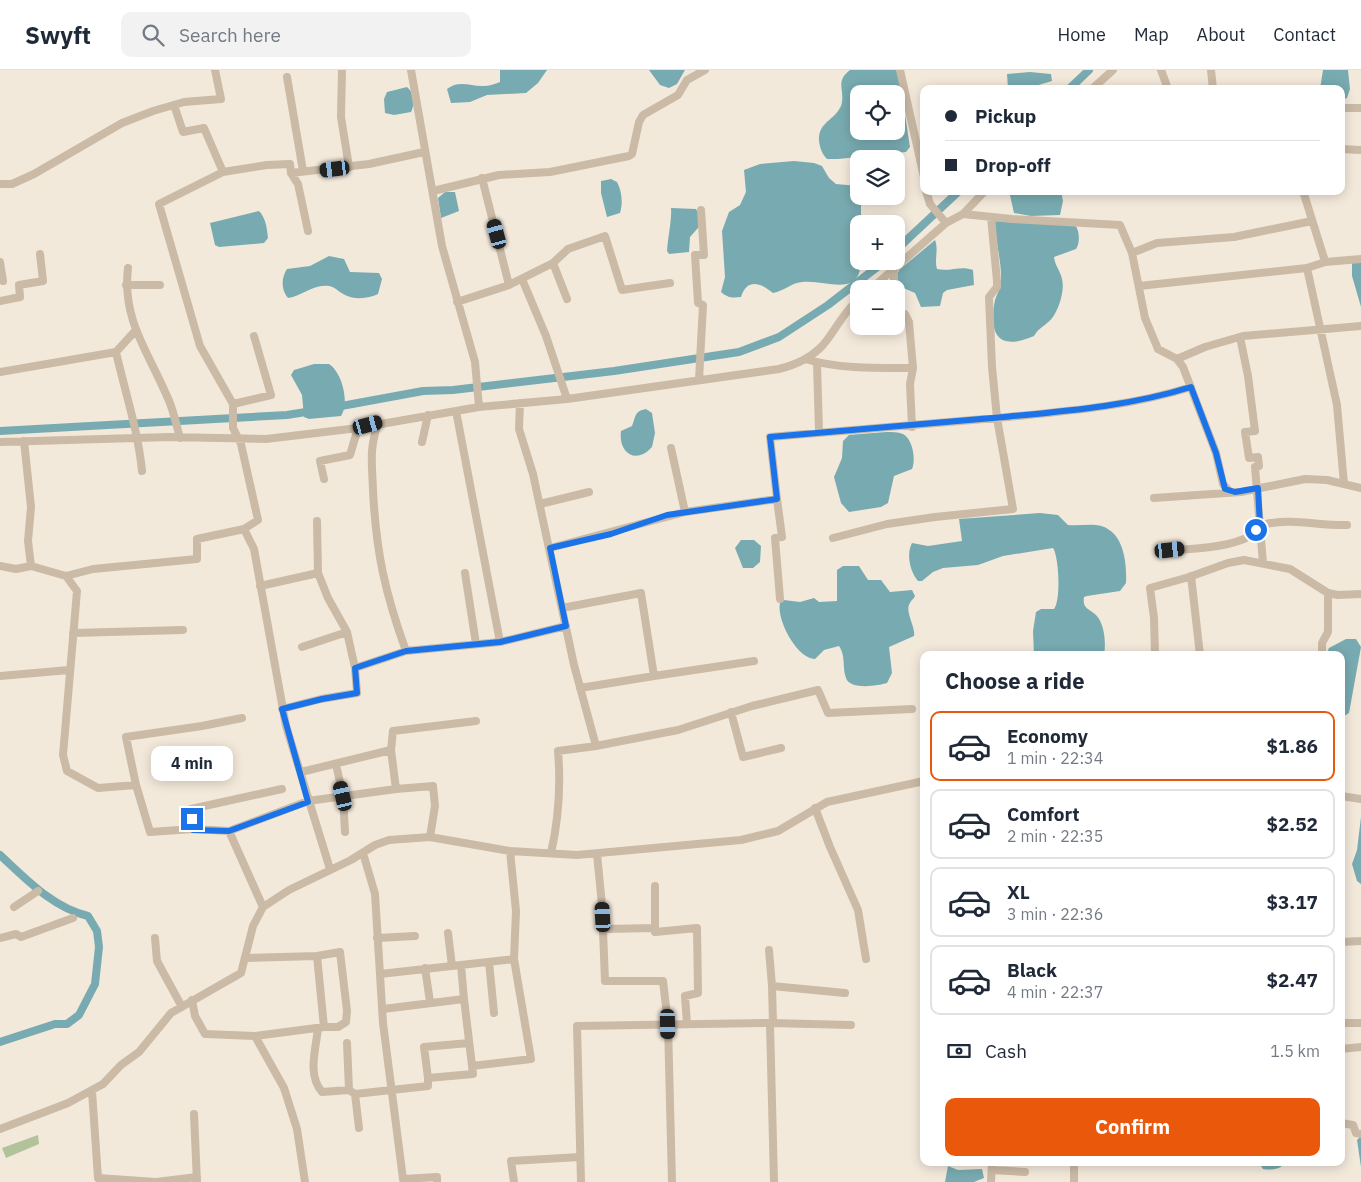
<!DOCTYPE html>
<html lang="en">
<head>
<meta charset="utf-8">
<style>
	body { margin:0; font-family:"IBM Plex Sans",sans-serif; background:#f2f2f3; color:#1f2937; height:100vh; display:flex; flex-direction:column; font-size:19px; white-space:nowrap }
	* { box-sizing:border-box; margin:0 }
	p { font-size:16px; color:#747a83 }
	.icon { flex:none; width:28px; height:28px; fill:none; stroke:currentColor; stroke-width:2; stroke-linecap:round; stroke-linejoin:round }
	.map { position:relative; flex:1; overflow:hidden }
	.side { position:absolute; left:920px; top:581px; width:425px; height:515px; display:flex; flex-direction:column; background:#fff; border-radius:10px; box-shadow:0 2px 12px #0003 }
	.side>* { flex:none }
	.hud { position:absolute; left:920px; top:15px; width:425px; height:110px; border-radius:10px; box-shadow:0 2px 12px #0003; display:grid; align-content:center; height:110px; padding:0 25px; background:#fff }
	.controls { position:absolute; left:850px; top:15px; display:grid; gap:10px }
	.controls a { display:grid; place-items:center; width:55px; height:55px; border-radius:10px; background:#fff; box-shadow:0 2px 12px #0003; font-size:25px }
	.end { position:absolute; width:22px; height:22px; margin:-11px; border:6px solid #1a73e8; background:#fff; box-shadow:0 0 0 2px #fff }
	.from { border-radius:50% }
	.bubble { position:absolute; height:35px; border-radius:10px; background:#fff; box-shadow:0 2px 12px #0003; font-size:16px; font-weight:700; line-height:35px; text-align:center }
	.car { position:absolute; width:15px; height:30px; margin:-15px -8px; border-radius:6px; box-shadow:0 0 4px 1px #0007; background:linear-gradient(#222 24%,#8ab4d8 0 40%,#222 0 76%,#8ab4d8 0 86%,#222 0) }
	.hud b { display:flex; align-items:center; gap:18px; height:48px; font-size:19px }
	.hud b+b { border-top:1px solid #e0e1e3 }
	.hud i { width:12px; height:12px; background:#1f2937 }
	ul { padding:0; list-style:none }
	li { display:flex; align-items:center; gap:15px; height:70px; margin:0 10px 8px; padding:0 15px; border:2px solid #e0e1e3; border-radius:10px }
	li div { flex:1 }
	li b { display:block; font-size:19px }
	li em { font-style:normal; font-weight:700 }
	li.selected { border-color:#ea580c }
	li>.icon { width:45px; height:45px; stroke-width:1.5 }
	h2 { padding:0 25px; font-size:22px; line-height:60px }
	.pay { display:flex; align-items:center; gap:12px; height:55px; padding:0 25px; font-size:19px }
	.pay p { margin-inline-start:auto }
	.cta { display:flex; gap:10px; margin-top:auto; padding:10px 25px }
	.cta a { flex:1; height:58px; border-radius:10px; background:#ea580c; color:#fff; font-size:20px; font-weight:700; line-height:58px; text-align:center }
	header { display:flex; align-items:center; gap:30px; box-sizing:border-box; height:70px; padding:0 25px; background:#fff; border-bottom:1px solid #e0e1e3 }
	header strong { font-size:24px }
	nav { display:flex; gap:28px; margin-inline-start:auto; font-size:18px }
	.search { width:350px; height:45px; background:#f2f2f3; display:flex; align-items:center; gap:12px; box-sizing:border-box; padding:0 18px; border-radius:10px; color:#747a83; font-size:19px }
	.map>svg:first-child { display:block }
</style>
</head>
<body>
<header>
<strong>Swyft</strong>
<div class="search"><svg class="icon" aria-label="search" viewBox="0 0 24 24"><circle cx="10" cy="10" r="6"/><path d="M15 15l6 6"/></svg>Search here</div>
<nav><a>Home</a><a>Map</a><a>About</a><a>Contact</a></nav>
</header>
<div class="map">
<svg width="1361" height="1112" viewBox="0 0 1361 1112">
	<rect width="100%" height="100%" fill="#f3e9db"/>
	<path fill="#b2c29a" d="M38,1065L39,1074L6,1088L2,1078Z"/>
	<path fill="#78abb1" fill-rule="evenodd" d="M500,0H547L538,13L526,23L487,25L470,32L451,33L447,19C459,9 472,17 484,16C489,16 495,14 500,12Z
		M649,0H685L677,14L669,18L660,15Z
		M850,0H898L910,77L906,82L838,89H827C822,84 820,78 819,71C818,52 834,51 841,36C846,21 834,12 850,0ZM859,24H896V61H859Z
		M1323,0H1348L1350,19L1347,28L1341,30V19H1320Z
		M1030,2L1051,4L1052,11L1025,19H1008L1007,4Z
		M407,17C414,23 415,34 411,42L394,45L385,43L384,29L387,22Z
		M794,91L814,93L822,96L829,108L836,114L858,116L861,131V154H859V191H861C860,229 826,209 802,212C791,213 784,221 773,223C761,213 747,208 741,227C732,228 728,228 721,222L725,207L722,161L729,142L740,135L746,122L744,100L760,94Z
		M611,109L617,112C622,121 623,134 620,143L607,147L601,123V111Z
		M1009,121H1061L1063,131L1060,145L1031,146L1014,143Z
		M445,122H455L459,141L441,148L438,128Z
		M671,138L696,139L699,145L698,158L690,167L689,182L669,184L667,181C668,167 672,149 671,138Z
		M259,141C266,148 267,159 268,168L264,173L219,177L215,175L210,153Z
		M995,151L1075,155C1080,161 1080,173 1076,179L1054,187C1055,196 1061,202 1062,209C1065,220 1059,238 1053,247C1047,255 1039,257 1034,266C999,281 988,266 995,230C997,224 1001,218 1001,212C1002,191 995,171 995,151Z
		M935,170C939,180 934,189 937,199C950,202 961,195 973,200L974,215L947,220L943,223L940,236L921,237L915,223L899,216L896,207L899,200Z
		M329,186L344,189L350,202L379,203L382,209L378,224C368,229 353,230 343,224C338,221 335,217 329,216C312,214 303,226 288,228C281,220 281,208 287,199L310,196Z
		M1361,191V237L1352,206V192Z
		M314,294H329C342,302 350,333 341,346L309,349L304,347L302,325L291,305L294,300Z
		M646,339L652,343L655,363L652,377C636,395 618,383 621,361L632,356C636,347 634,341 646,339Z
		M886,362C892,362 898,362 903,364C913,369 916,390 912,399L894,406L888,433L881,437L849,442L841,433L834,407L842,388L843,371L849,365Z
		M1040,443L1058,445L1068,455C1077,456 1087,454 1096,455C1123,458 1127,490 1126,513L1120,521L1087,526L1084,527C1082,539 1090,539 1096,545C1105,554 1106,574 1104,585H1034L1033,561L1036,542L1041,539H1054C1061,531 1059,487 1053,478L1003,486L978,495L943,498L933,502L922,511H918C910,502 906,484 912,473L928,476L962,471L959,449Z
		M741,470H754L761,476L760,492L753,498H743L735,478Z
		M843,496H859L868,510H881L890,522L912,520L915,526C914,529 911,530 910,533C904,541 916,557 914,566L889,577L892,603L887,613C877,616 850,620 846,608C842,597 846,586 839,576L824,580L815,589C797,589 776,549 780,533L784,530L800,532L814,528L819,532L837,531V500Z
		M1346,569H1356L1361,577L1349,643L1341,648V585H1326L1329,578Z
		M1361,747V814L1357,811L1352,794L1357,780Z
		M1361,1066V1097L1357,1070Z
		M1259,1093H1283V1095C1279,1100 1268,1100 1263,1099Z
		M948,1096L958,1100L982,1099L984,1108L974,1112H945Z"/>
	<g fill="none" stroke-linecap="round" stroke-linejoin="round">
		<path stroke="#78abb1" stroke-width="8" d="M1069,19L1089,0
			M896,180L959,121
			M336,337L423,321L453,320L614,301L739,282L779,267L828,235L885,191
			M0,361L287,345L312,341
			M0,785C26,809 53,838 88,846L97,861L99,877L95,914L79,945L67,954H55L0,972"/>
		<path stroke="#cbbaa6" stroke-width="8" d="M342,0L341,47L349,97
			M411,0L442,176L475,292L479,337
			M900,0L924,107
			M1161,0L1168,19
			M1211,0L1213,19
			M287,7L303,101
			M1092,19L1113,0
			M174,35L183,62L204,58L223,102L267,95L290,94L291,103L369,94L424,82
			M1341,38H1361
			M1341,79L1361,80
			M223,102L159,134L200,276L233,334
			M291,103L298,114L308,161
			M482,108L509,215
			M0,114H12L34,104L122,53L153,41L184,32L221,29L215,0
			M433,121L499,105L550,102L629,86L632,84L639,52L643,45L678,25L687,10L705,0
			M926,121L930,134L946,153
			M1303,121L1324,188L1325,192L1307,198L1337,335L1344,414
			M963,144L1012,149L1120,155L1132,183L1145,248L1158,279
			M1132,183L1157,173L1234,167L1312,151
			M0,192L3,211
			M1325,192L1361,189
			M553,193L567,229
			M128,198C122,249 147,280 166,324C173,337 176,354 180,368
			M894,201V219
			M522,209L546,266L567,329
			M126,215H160
			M1139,216L1307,198
			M871,219L946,153L963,144L985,121
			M0,231L20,227L19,215L43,211L40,184
			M457,232L509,215L553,193L568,179L605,166L622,220L670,213
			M896,238L898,242L905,244L909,252L913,298L910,314L912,357
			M1240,267L1248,306L1255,361L1245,362L1249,388L1258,387L1259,396L1255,397L1263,493
			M1158,279L1177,289L1183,297L1216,383L1223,414L1230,422
			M116,282C125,322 138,360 142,401
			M805,289C839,299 878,298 913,298
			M1177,289L1205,277L1243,266L1361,256
			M817,292L819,363
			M0,302L116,282L136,260
			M699,310L703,235L698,233L695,185H704L701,140
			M520,333L519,359L533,404L574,595L596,676L558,681C561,717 559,748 551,783
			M456,341L500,572
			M378,353C369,381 372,391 373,420C376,482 385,523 406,581
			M24,371L31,437L28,471L31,496
			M0,372L170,367L266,369L358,358L479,337L567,329L779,299C795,295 812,287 823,275C836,260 843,242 859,229
			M422,372L428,345
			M324,409L320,391L350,385L358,358
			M1154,428L1241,422L1305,409L1327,410L1361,418
			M777,429L782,467L775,468L780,529
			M540,434L589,422
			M685,442L777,429L770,367C849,360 928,354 1008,347C1069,341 1131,336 1191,317
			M317,451L318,503L328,528L347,562L355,598
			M244,459L254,479L286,656L330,799
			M833,468L887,454L935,447L1013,439L997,348L992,297L989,227L997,217V211L991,147
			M550,478L685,442L671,378
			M1161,481C1187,479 1219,479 1244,469C1253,465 1257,456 1266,454C1293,448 1320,456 1347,455
			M0,496L16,499L31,496L66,506L93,499L197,489V469L244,459L258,450L241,374L233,358V334L271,325L254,266
			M465,503L476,574
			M66,506L77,521L63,685L67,701L98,718L136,715L150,762L193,759L229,761L263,837
			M1191,506L1200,585
			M260,516L318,503
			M562,538L641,523L654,606L580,618
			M73,563L183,560
			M302,577L347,562
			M1155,585L1154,548L1150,518L1189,507L1228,493L1244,490L1290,499L1328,523L1338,525L1361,524
			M1322,585V573L1328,562V523
			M0,606L69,600
			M654,606L754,591
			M282,639L321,629L357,623L355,598L406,581L500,572L566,556
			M731,642L743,687L781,678
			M596,676L678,660L752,636L818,620L828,643L912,639
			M336,694L343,726L345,762
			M301,702L391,680
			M136,715L126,667L202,656L242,648
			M396,719L391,680L393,661L476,651
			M1341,726L1361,729
			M815,738L830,777L858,840L866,889
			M193,759L191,739L282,719
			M229,761L308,731L396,719L433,716L435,736L430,767
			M510,781L516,841L514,889
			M363,783L375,824L383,953L403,1109L437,1107V1112
			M597,784L602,835L605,911H663L668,954L672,1112
			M655,816V858
			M14,837L38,821
			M604,859L655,858V862L697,858L698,923L685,926L687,954
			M448,863L452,896
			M0,868L16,864L21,867L73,848
			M155,868L157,891L182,937
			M377,868L415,866
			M1341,872L1361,871
			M769,880L772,916
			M245,888L317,886
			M489,892L494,943
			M425,898L430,932
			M380,904L514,889L531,989L472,996
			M192,930L195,946L205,964L255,966L284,1018L297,1059L305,1112
			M383,939L464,929L461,895
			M770,953L851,955
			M773,953L772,916L845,923
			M1341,953H1361
			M318,958C316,979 307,1005 322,1022L349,1020L355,1024
			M255,966L324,957L317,886L340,882L347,941L346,952L338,957H324
			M347,973L349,1020
			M1341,979L1361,977
			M428,1008L424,977L469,973
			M92,1021L98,1108L156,1112L197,1107
			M194,1044L197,1112
			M1341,1053L1353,1055L1356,1063L1361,1064
			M359,1058L355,1024L428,1016V1008L473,1004L464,929
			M0,1059L68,1033L103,1014L121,995L139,982L171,943L241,903L253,856L263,837L289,820L351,790L375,775L389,770L430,767L510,781L577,785L741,770L778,761L827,732L924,711
			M992,1100L1025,1102
			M514,1112L511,1091L580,1087
			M581,1112L577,956L770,953L774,1112
			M991,1112L992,1092
			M1074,1112V1092"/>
	</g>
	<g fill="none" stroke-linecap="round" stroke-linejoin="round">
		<path stroke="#1a73e8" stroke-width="6" d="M192,749L193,760L229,761L308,732L282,639L322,629L357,623L355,598L406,581L500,572L566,556L550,478L611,464L667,445L777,429L770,367C848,360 926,354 1004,347C1067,341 1130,336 1191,317L1216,383L1225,419L1235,422L1258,418L1260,456L1256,460"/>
	</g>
</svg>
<div class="controls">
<a><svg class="icon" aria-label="locate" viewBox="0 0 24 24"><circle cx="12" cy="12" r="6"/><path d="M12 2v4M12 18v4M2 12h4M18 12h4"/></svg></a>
<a><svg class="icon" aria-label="layers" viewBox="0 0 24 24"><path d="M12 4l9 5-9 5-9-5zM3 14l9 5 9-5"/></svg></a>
<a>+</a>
<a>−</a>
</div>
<i class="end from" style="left:1256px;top:460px"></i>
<i class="end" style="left:192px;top:749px"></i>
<div class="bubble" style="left:151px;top:676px;width:82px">4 min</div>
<i class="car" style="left:335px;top:99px;rotate:263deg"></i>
<i class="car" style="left:497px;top:164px;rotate:345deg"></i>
<i class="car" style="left:368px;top:355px;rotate:75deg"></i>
<i class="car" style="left:1170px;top:480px;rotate:84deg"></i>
<i class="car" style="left:343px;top:726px;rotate:347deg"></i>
<i class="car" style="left:603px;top:847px;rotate:357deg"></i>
<i class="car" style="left:668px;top:954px;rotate:179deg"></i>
<div class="hud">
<b><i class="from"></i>Pickup</b>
<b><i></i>Drop-off</b>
</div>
<section class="side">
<h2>Choose a ride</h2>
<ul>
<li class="selected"><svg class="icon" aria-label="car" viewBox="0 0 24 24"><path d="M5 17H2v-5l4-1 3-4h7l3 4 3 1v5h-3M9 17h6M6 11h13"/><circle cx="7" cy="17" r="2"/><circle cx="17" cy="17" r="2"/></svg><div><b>Economy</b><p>1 min · 22:34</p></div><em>$1.86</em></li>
<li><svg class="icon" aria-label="car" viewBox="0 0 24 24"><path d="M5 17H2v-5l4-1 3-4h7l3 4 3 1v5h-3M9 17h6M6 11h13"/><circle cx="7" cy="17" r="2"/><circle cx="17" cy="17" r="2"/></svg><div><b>Comfort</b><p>2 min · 22:35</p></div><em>$2.52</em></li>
<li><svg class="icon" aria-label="car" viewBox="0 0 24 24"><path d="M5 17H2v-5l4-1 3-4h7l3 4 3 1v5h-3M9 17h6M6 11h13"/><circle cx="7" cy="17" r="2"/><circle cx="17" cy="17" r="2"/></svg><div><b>XL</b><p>3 min · 22:36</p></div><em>$3.17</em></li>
<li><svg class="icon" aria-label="car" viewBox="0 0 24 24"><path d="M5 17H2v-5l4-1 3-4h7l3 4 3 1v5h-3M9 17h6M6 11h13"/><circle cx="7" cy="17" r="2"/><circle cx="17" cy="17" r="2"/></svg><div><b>Black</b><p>4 min · 22:37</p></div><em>$2.47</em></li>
</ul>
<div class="pay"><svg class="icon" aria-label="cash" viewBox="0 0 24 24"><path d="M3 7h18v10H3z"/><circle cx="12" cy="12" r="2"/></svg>Cash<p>1.5 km</p></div>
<div class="cta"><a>Confirm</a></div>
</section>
</div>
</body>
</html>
